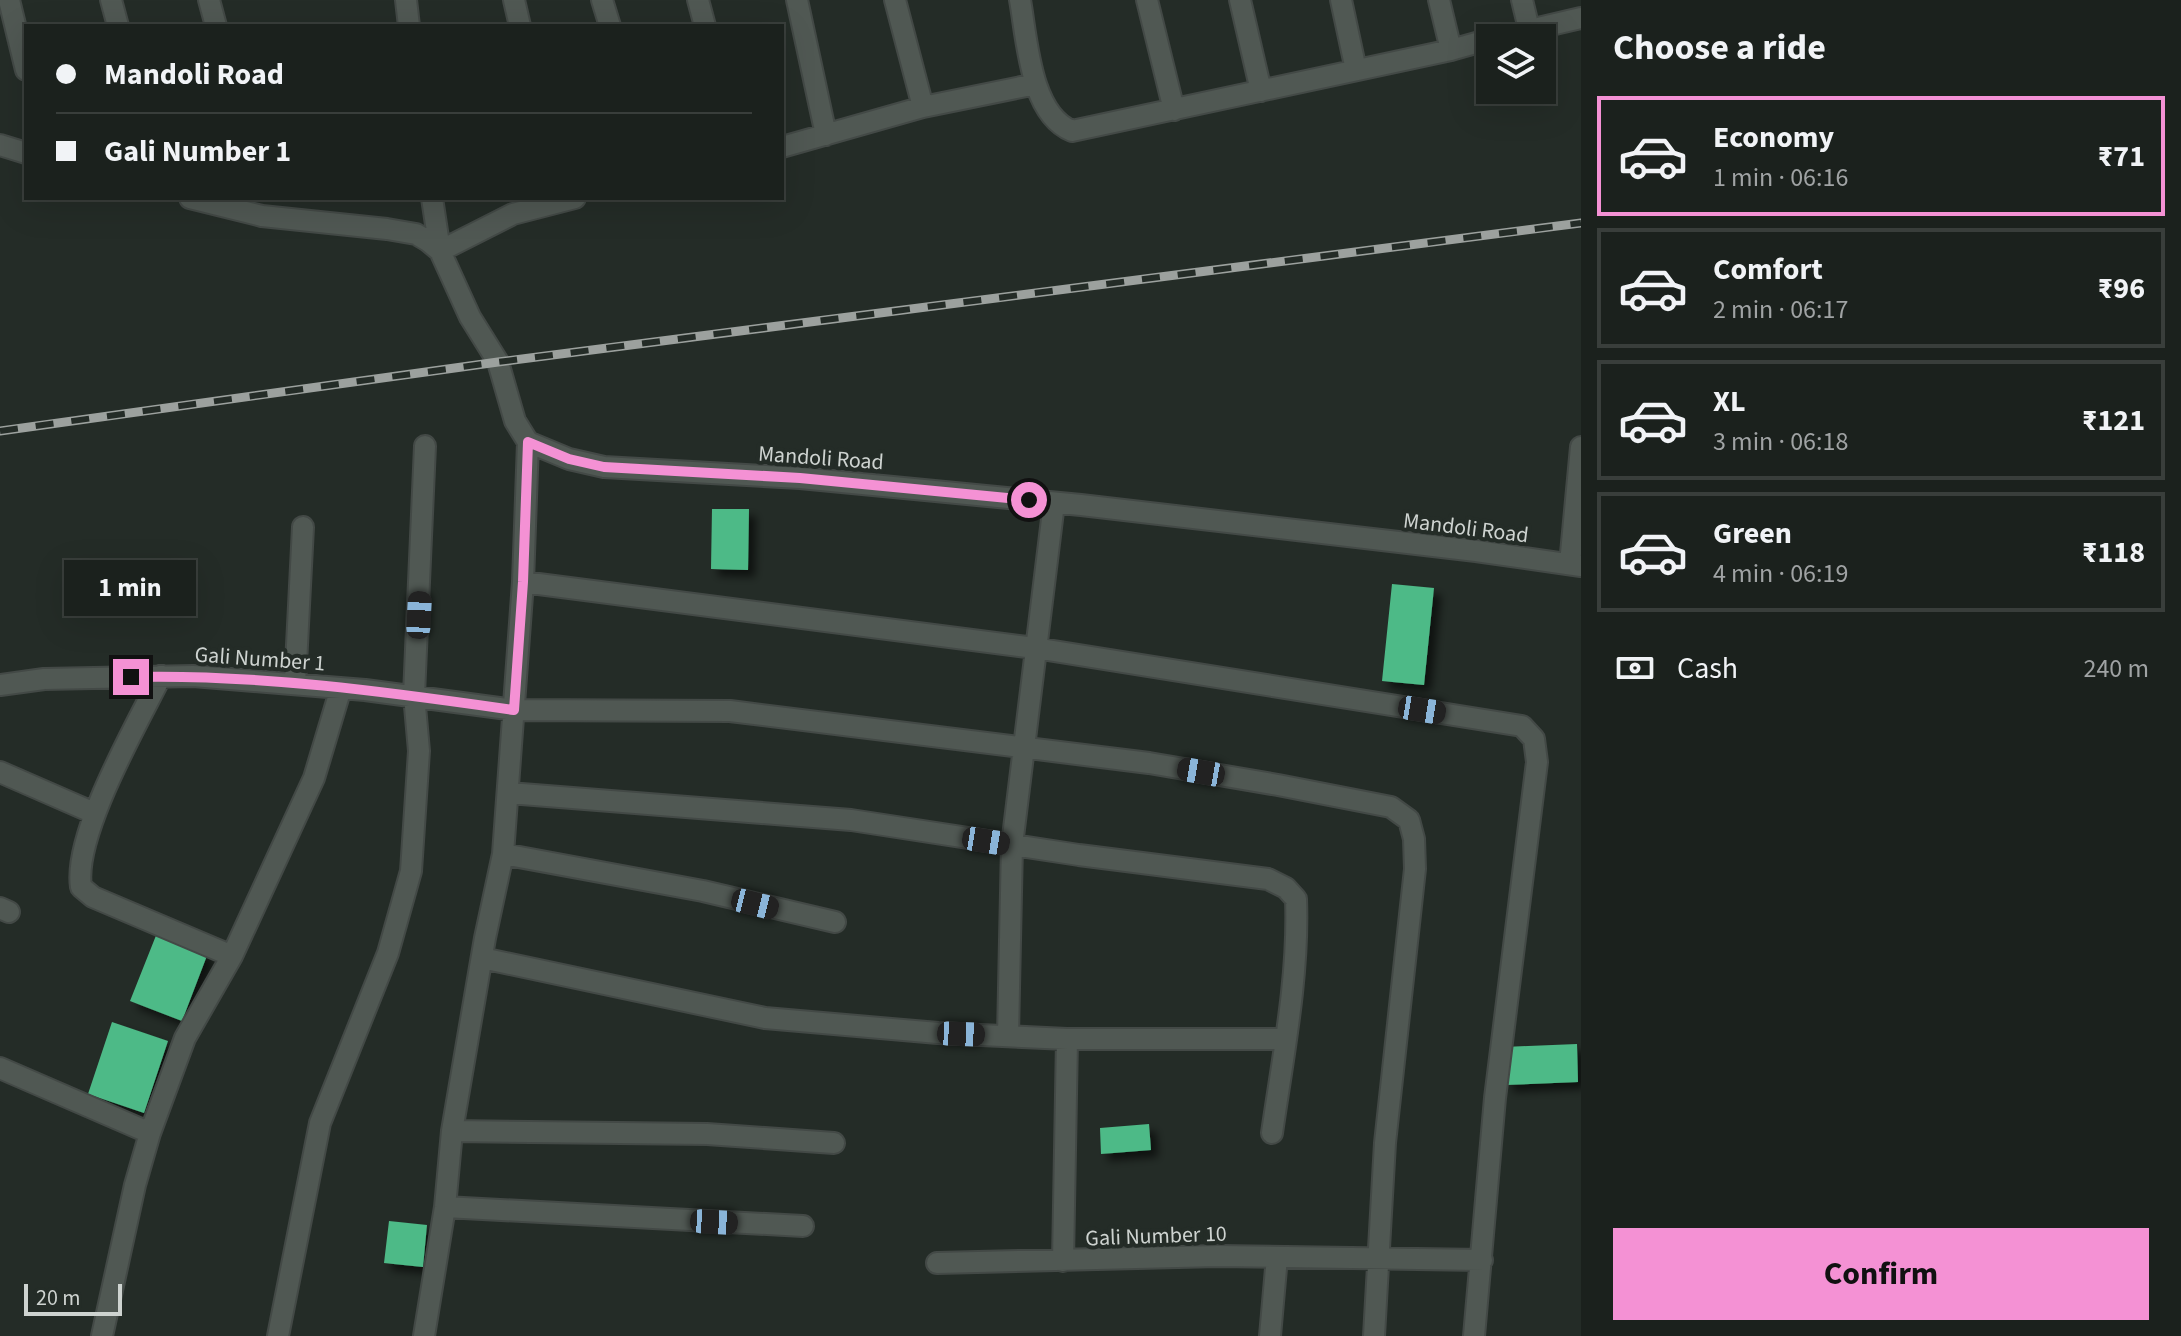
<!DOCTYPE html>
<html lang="en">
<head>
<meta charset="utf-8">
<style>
	body { margin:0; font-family:"Source Sans 3",sans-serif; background:#242926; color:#f1f3f6; height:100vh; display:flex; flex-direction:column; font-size:30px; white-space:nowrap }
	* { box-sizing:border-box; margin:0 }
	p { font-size:26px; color:#a0a3a4 }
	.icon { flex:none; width:44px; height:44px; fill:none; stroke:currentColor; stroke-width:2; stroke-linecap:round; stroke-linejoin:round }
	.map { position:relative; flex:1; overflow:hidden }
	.panel { display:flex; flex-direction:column; background:#1b211d; width:600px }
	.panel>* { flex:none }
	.guide { position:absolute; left:24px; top:24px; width:760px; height:176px; border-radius:0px; box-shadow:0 8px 32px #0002,0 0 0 2px #393e3b; display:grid; align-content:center; height:176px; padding:0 32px; background:#1b211d }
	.buttons { position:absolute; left:1476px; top:24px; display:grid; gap:16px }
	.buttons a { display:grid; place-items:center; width:80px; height:80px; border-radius:0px; background:#1b211d; box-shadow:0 8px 32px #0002,0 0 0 2px #393e3b; font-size:40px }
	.scale { position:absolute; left:24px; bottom:20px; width:98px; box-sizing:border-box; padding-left:8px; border:4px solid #ced3d0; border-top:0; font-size:22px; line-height:28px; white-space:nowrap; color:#ced3d0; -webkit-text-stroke:6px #242c27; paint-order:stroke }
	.end { position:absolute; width:36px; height:36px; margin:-18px; border:10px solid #f491d4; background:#111; box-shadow:0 0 0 4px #111 }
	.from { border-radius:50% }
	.bubble { position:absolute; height:56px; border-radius:0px; background:#1b211d; box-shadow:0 8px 32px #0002,0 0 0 2px #393e3b; font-size:26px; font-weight:700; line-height:56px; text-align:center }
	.car { position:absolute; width:24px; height:48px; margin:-24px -12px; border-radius:10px; box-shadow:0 0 6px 2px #0007; background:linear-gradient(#222 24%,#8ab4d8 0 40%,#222 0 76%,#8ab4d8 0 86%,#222 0) }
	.guide b { display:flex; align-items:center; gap:28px; height:76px; font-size:30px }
	.guide b+b { border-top:2px solid #393e3b }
	.guide i { width:20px; height:20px; background:#f1f3f6 }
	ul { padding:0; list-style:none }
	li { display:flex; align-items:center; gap:24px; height:120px; margin:0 16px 12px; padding:0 16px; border:4px solid #393e3b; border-radius:0px }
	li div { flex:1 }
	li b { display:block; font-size:30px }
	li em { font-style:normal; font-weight:700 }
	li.selected { border-color:#f491d4 }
	li>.icon { width:72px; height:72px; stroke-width:1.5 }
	h2 { padding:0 32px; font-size:36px; line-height:96px }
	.pay { display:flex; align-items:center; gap:20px; height:88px; padding:0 32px; font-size:30px }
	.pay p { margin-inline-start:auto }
	.button { display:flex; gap:16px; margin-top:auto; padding:16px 32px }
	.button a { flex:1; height:92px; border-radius:0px; background:#f491d4; color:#111; font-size:32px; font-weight:700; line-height:92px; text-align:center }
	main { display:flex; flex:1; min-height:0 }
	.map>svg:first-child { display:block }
</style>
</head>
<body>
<main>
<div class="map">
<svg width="1581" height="1336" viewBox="0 0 1581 1336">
	<defs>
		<filter id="shadow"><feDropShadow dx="7" dy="7" stdDeviation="4" flood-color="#0009"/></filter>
	</defs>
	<rect width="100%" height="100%" fill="#242c27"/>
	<path fill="#4eba87" filter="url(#shadow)" d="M712,509H749L748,570L711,569Z
		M1392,584L1434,588L1424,685L1382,681Z
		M157,933L208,953L182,1021L130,1001Z
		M112,1022L168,1041L144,1113L88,1094Z
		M1577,1044L1578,1082L1506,1085L1504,1047Z
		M1149,1124L1151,1150L1101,1154L1100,1128Z
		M389,1221L427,1225L423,1267L384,1263Z"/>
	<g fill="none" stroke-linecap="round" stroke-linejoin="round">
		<g stroke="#434946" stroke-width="24">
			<path id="minor" d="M9,0L26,70
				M111,0L118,26
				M209,0L216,26
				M406,0L409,26
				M514,0L520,26
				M602,0L610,26
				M698,0L705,26
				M797,0L826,135
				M895,0L923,107
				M1020,0C1027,39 1030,114 1072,131L1451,50L1490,39
				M1147,0L1174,110
				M1240,0L1261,91
				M1341,0L1356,70
				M1439,0L1451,50
				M1522,0L1529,29
				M1495,38L1581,18
				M0,145L26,153
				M782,147L923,107L1036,84
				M190,198L262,216L387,229L416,234L428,241L440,251L470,317L498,362L515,421L528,442L569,459L604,467L800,478L1081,505L1476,551L1581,566
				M432,198L440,251L513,214L575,198
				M1570,564L1581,447
				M523,582L1035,648L1522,726L1534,739L1537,762L1495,1098L1474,1336
				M161,676C136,726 73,835 81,887L93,897L232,956
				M295,684L303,527
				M0,685L44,679L193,676L365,690L514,710L730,711L1149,763L1278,785L1391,807L1409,820L1414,839L1415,869L1385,1143L1374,1336
				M0,772L94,813
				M509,793L851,820L1079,855L1268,879L1286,888L1296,899C1299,976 1283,1056 1272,1133
				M503,854L703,891L835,922
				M0,908L9,912
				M482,958L765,1018L938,1033L1067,1039H1285
				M1008,1036L1012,845L1054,503
				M0,1068L150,1133
				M452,1131L707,1134L834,1143
				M445,1207L803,1226
				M1063,1261L1067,1039
				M937,1263L1218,1256L1482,1260
				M102,1336L135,1185L150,1133L185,1038L232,956L314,778L341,688
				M278,1336L320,1123L388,953L411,871L419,751L414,695L425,446
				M424,1336L445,1207L452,1131L485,938L503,854L523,582L528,442
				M1270,1336L1277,1257"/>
		</g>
		<use href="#minor" stroke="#505853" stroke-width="20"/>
		<g stroke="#9ca19e" stroke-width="9">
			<path id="rail" d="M0,431L498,362L1581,223"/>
		</g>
		<use href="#rail" stroke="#242c27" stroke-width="6" stroke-dasharray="18" stroke-linecap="butt"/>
	</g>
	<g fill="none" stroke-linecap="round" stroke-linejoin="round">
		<path stroke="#f491d4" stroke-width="10" d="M131,677C259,674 388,692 514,710L523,582L528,442L569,459L604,467L800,478L1029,500"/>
	</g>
	<g text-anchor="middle" stroke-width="8" stroke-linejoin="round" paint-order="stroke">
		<g font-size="22" fill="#ced3d0" stroke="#242c27">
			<text transform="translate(821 457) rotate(4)" y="8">Mandoli Road</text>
			<text transform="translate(1466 527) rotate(7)" y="8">Mandoli Road</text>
			<text transform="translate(260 658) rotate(4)" y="8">Gali Number 1</text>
			<text transform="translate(1156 1235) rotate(-2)" y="8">Gali Number 10</text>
		</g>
	</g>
</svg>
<div class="buttons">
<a><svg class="icon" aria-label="layers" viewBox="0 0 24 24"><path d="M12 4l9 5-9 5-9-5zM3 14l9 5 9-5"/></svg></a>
</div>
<div class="scale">20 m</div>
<i class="end from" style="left:1029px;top:500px"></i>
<i class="end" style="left:131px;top:677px"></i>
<div class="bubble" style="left:64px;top:560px;width:132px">1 min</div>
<i class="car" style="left:419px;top:615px;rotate:3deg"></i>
<i class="car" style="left:1422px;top:710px;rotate:99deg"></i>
<i class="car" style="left:1201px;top:772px;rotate:280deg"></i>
<i class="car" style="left:986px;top:841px;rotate:99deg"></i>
<i class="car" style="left:755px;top:904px;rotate:104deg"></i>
<i class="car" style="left:961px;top:1034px;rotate:92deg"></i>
<i class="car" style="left:714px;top:1222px;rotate:93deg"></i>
<div class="guide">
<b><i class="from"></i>Mandoli Road</b>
<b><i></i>Gali Number 1</b>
</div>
</div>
<section class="panel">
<h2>Choose a ride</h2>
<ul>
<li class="selected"><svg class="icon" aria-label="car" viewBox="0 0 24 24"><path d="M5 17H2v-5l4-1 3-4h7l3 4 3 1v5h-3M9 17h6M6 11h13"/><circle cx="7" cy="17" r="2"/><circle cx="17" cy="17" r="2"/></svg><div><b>Economy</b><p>1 min · 06:16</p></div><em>₹71</em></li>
<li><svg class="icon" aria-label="car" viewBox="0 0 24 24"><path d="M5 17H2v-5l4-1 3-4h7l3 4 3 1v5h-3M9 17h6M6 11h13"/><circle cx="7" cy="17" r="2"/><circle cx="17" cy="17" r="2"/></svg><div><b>Comfort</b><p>2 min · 06:17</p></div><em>₹96</em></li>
<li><svg class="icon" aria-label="car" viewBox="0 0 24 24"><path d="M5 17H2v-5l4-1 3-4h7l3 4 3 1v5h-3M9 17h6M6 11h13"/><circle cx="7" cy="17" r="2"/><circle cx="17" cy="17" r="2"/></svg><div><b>XL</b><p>3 min · 06:18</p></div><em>₹121</em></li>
<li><svg class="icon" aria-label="car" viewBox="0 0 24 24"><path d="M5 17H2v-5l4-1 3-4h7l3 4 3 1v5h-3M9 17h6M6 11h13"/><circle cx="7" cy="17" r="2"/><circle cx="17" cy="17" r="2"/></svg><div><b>Green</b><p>4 min · 06:19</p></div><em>₹118</em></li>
</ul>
<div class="pay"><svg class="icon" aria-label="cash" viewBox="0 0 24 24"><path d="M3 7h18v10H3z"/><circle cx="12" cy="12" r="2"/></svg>Cash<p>240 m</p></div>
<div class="button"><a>Confirm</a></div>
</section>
</main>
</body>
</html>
